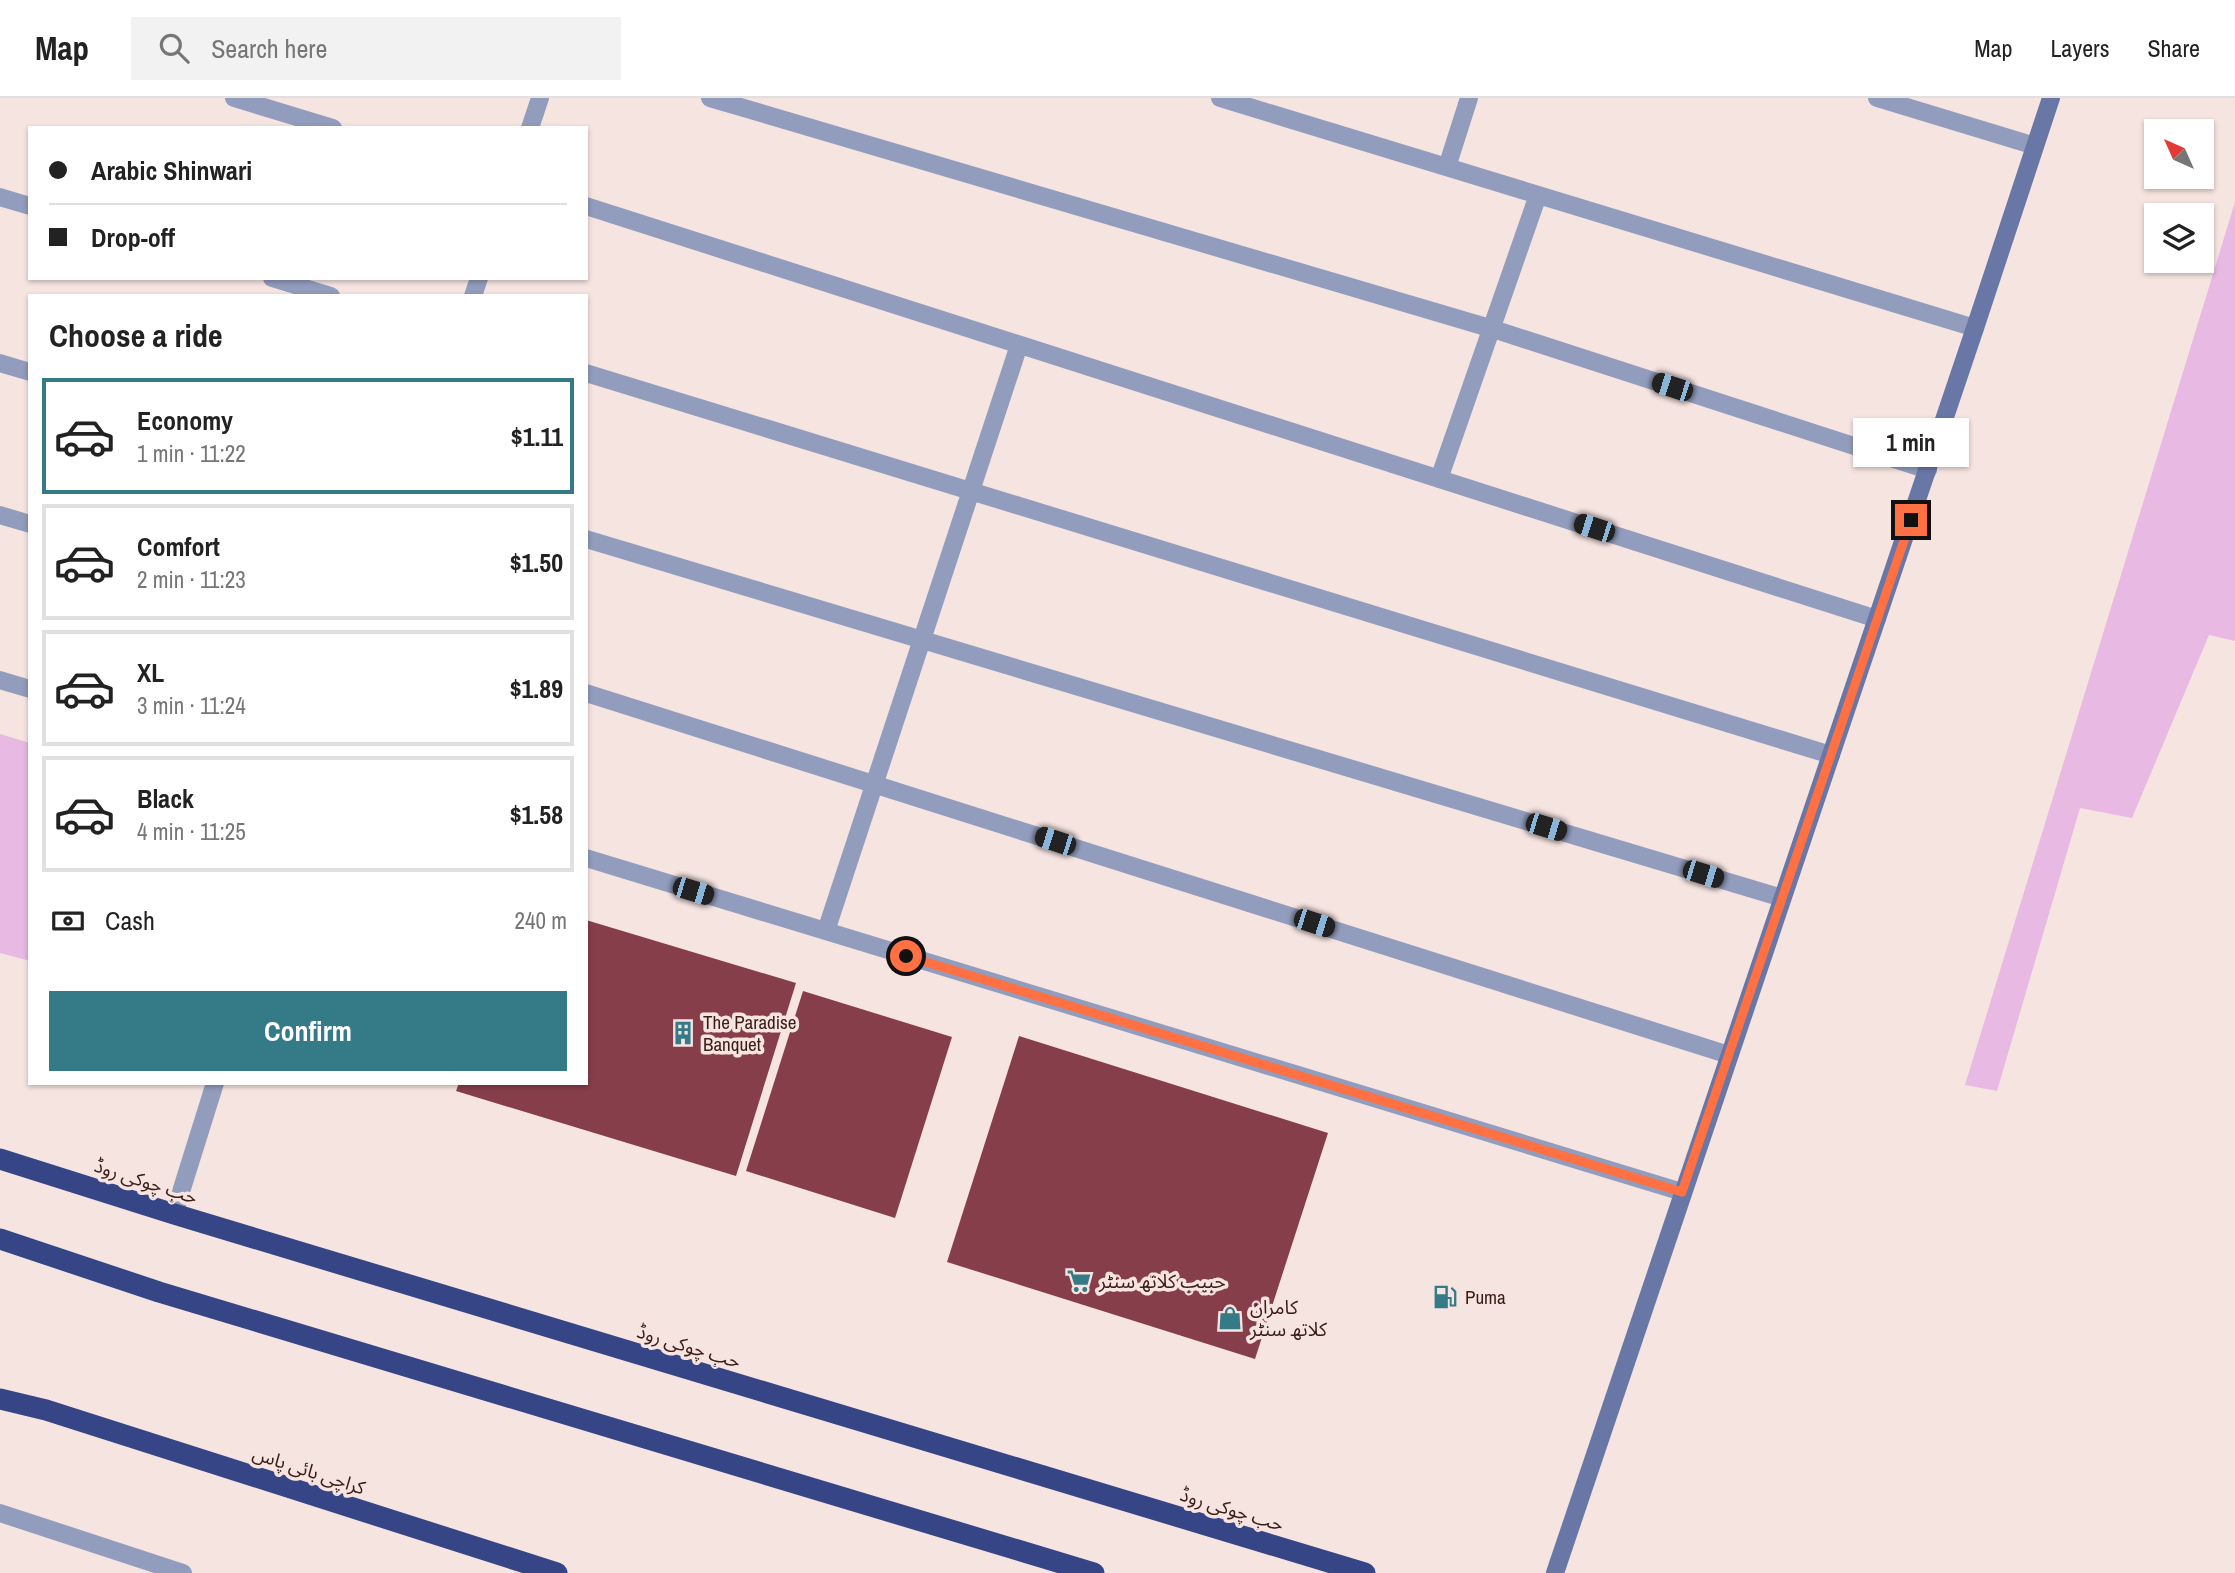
<!DOCTYPE html>
<html lang="en">
<head>
<meta charset="utf-8">
<style>
	body { margin:0; font-family:"Archivo Narrow","Noto Sans Arabic",sans-serif; background:#f2f2f2; color:#222; height:100vh; display:flex; flex-direction:column; font-size:26px; white-space:nowrap }
	* { box-sizing:border-box; margin:0 }
	p { font-size:23px; color:#767676 }
	.icon { flex:none; width:38px; height:38px; fill:none; stroke:currentColor; stroke-width:2; stroke-linecap:round; stroke-linejoin:round }
	.map { position:relative; flex:1; overflow:hidden }
	.sheet { position:absolute; left:28px; top:196px; width:560px; height:791px; display:flex; flex-direction:column; background:#fff; border-radius:0px; box-shadow:0 2px 5px #0004 }
	.sheet>* { flex:none }
	.top-card { position:absolute; left:28px; top:28px; width:560px; height:154px; border-radius:0px; box-shadow:0 2px 5px #0004; display:grid; align-content:center; height:154px; padding:0 21px; background:#fff }
	.needle { width:46px; rotate:315deg }
	.tools { position:absolute; left:2144px; top:21px; display:grid; gap:14px }
	.tools a { display:grid; place-items:center; width:70px; height:70px; border-radius:0px; background:#fff; box-shadow:0 2px 5px #0004; font-size:35px }
	.end { position:absolute; width:32px; height:32px; margin:-16px; border:9px solid #ff7043; background:#111; box-shadow:0 0 0 4px #111 }
	.from { border-radius:50% }
	.bubble { position:absolute; height:49px; border-radius:0px; background:#fff; box-shadow:0 2px 5px #0004; font-size:23px; font-weight:800; line-height:49px; text-align:center }
	.car { position:absolute; width:21px; height:42px; margin:-21px -10px; border-radius:9px; box-shadow:0 0 5px 2px #0007; background:linear-gradient(#222 24%,#8ab4d8 0 40%,#222 0 76%,#8ab4d8 0 86%,#222 0) }
	.top-card b { display:flex; align-items:center; gap:24px; height:66px; font-size:26px }
	.top-card b+b { border-top:2px solid #e0e0e0 }
	.top-card i { width:18px; height:18px; background:#222 }
	ul { padding:0; list-style:none }
	li { display:flex; align-items:center; gap:21px; height:116px; margin:0 14px 10px; padding:0 7px; border:4px solid #e0e0e0; border-radius:0px }
	li div { flex:1 }
	li b { display:block; font-size:26px }
	li em { font-style:normal; font-weight:800 }
	li.active { border-color:#357a87 }
	li>.icon { width:63px; height:63px; stroke-width:1.5 }
	h2 { padding:0 21px; font-size:32px; line-height:84px }
	.pay { display:flex; align-items:center; gap:18px; height:77px; padding:0 21px; font-size:26px }
	.pay p { margin-inline-start:auto }
	.action { display:flex; gap:14px; margin-top:auto; padding:14px 21px }
	.action a { flex:1; height:80px; border-radius:0px; background:#357a87; color:#fff; font-size:28px; font-weight:800; line-height:80px; text-align:center }
	header { display:flex; align-items:center; gap:42px; box-sizing:border-box; height:98px; padding:0 35px; background:#fff; border-bottom:2px solid #e0e0e0 }
	header strong { font-size:33px }
	nav { display:flex; gap:38px; margin-inline-start:auto; font-size:24px }
	.search { width:490px; height:63px; background:#f2f2f2; display:flex; align-items:center; gap:18px; box-sizing:border-box; padding:0 24px; border-radius:0px; color:#767676; font-size:26px }
	.map>svg:first-child { display:block }
</style>
</head>
<body>
<header>
<strong>Map</strong>
<div class="search"><svg class="icon" aria-label="search" viewBox="0 0 24 24"><circle cx="10" cy="10" r="6"/><path d="M15 15l6 6"/></svg>Search here</div>
<nav><a>Map</a><a>Layers</a><a>Share</a></nav>
</header>
<div class="map">
<svg width="2235" height="1475" viewBox="0 0 2235 1475">
	<rect width="100%" height="100%" fill="#f6e4e1"/>
	<path fill="#e8b9e2" d="M2235,104V543L2209,537L2132,720L2080,710L1997,993L1965,987Z
		M0,636L30,645V863L0,855Z"/>
	<path fill="#873e4b" d="M586,822L796,885L736,1078L456,993L459,985H586Z
		M803,893L952,939L895,1120L746,1073Z
		M1019,938L1328,1035L1255,1261L947,1164Z"/>
	<g fill="none" stroke-linecap="round" stroke-linejoin="round">
		<path stroke="#929dbd" stroke-width="18" d="M0,1415L183,1475"/>
		<path stroke="#929dbd" stroke-width="18" d="M234,0L333,30
			M710,0L1493,231L1928,372
			M1220,0L1975,230
			M1877,0L2035,48
			M530,30L540,0
			M1447,69L1469,0
			M0,99L30,108
			M586,108L1877,521
			M272,180L331,198
			M473,198L479,180
			M0,265L30,274
			M586,275L1831,657
			M1439,381L1538,97
			M0,417L30,426
			M586,441L1782,800
			M0,582L30,591
			M586,595L1729,957
			M586,760L1682,1094
			M826,833L1019,247
			M174,1116L215,985"/>
		<path stroke="#6977a7" stroke-width="18" d="M1555,1475L1975,230L2051,0"/>
		<path stroke="#354586" stroke-width="21" d="M0,1061L174,1116L1365,1475
			M0,1141L159,1194L1094,1475
			M0,1301L46,1312L557,1475"/>
	</g>
	<g fill="none" stroke-linecap="round" stroke-linejoin="round">
		<path stroke="#ff7043" stroke-width="9" d="M906,858L1682,1094L1911,422"/>
	</g>
	<defs>
		<g id="building-bare" transform="scale(1.89)"><path d="M-4-6H4V6H1V3H-1V6H-4ZM-2.5-4.3h1.7v1.8h-1.7ZM.8-4.3h1.7v1.8H.8ZM-2.5-1h1.7V.8h-1.7ZM.8-1h1.7V.8H.8Z" fill="#357a87" stroke="#f6e4e1" stroke-width="2.5" paint-order="stroke"/></g>
		<g id="supermarket-bare" transform="scale(1.89)"><path d="M-6-5.5h2.5l.6 2H6L4.5 2H-2.5L-4.4-4H-6ZM-1.5 3.2a1.3 1.3 0 1 0 .1 0ZM3 3.2a1.3 1.3 0 1 0 .1 0Z" fill="#357a87" stroke="#f6e4e1" stroke-width="2.5" paint-order="stroke"/></g>
		<g id="fuel-bare" transform="scale(1.89)"><path d="M-5.5-6h7V0h2V4h1.3V-2.5L3-4.5l.8-.8L6-3V5H2.5V1h-1V6h-7ZM-4.2-4.7v3.2H.2V-4.7Z" fill="#357a87" stroke="#f6e4e1" stroke-width="2.5" paint-order="stroke"/></g>
		<g id="shop-bare" transform="scale(1.89)"><path d="M-5-2.5h2.3a2.7 3.5 0 0 1 5.4 0H5L5.5 6h-11ZM-1.5-2.5h3a1.5 2.3 0 0 0-3 0Z" fill="#357a87" stroke="#f6e4e1" stroke-width="2.5" paint-order="stroke"/></g>
	</defs>
	<g fill-rule="evenodd">
		<use href="#building-bare" x="683" y="935"/>
		<use href="#supermarket-bare" x="1079" y="1183"/>
		<use href="#fuel-bare" x="1445" y="1199"/>
		<use href="#shop-bare" x="1230" y="1220"/>
	</g>
	<g text-anchor="middle" stroke-width="7" stroke-linejoin="round" paint-order="stroke">
		<g font-size="19" fill="#3b1c16" stroke="#f6e4e1" text-anchor="start">
			<text x="703" y="931">The Paradise<tspan x="703" dy="22">Banquet</tspan></text>
			<text x="1099" y="1190">حبیب کلاتھ سنٹر</text>
			<text x="1465" y="1206">Puma</text>
			<text x="1250" y="1216">کامران<tspan x="1250" dy="22">کلاتھ سنٹر</tspan></text>
		</g>
		<g font-size="19" fill="#3b1c16" stroke="#f6e4e1">
			<text transform="translate(146 1083) rotate(18)" y="7">حب چوکی روڈ</text>
			<text transform="translate(689 1248) rotate(17)" y="7">حب چوکی روڈ</text>
			<text transform="translate(309 1372) rotate(18)" y="7">کراچی بائی پاس</text>
			<text transform="translate(1232 1411) rotate(17)" y="7">حب چوکی روڈ</text>
		</g>
	</g>
</svg>
<div class="tools">
<a><svg class="needle" viewBox="-14 -14 28 28"><path d="M0-13l5 13h-10z" fill="#e53935"/><path d="M0 13l5-13h-10z" fill="#767676"/></svg></a>
<a><svg class="icon" aria-label="layers" viewBox="0 0 24 24"><path d="M12 4l9 5-9 5-9-5zM3 14l9 5 9-5"/></svg></a>
</div>
<i class="end from" style="left:906px;top:858px"></i>
<i class="end" style="left:1911px;top:422px"></i>
<div class="bubble" style="left:1853px;top:320px;width:116px">1 min</div>
<i class="car" style="left:1672px;top:289px;rotate:288deg"></i>
<i class="car" style="left:1594px;top:430px;rotate:288deg"></i>
<i class="car" style="left:1546px;top:729px;rotate:107deg"></i>
<i class="car" style="left:1055px;top:743px;rotate:288deg"></i>
<i class="car" style="left:1703px;top:776px;rotate:107deg"></i>
<i class="car" style="left:693px;top:793px;rotate:107deg"></i>
<i class="car" style="left:1314px;top:825px;rotate:108deg"></i>
<div class="top-card">
<b><i class="from"></i>Arabic Shinwari</b>
<b><i></i>Drop-off</b>
</div>
<section class="sheet">
<h2>Choose a ride</h2>
<ul>
<li class="active"><svg class="icon" aria-label="car" viewBox="0 0 24 24"><path d="M5 17H2v-5l4-1 3-4h7l3 4 3 1v5h-3M9 17h6M6 11h13"/><circle cx="7" cy="17" r="2"/><circle cx="17" cy="17" r="2"/></svg><div><b>Economy</b><p>1 min · 11:22</p></div><em>$1.11</em></li>
<li><svg class="icon" aria-label="car" viewBox="0 0 24 24"><path d="M5 17H2v-5l4-1 3-4h7l3 4 3 1v5h-3M9 17h6M6 11h13"/><circle cx="7" cy="17" r="2"/><circle cx="17" cy="17" r="2"/></svg><div><b>Comfort</b><p>2 min · 11:23</p></div><em>$1.50</em></li>
<li><svg class="icon" aria-label="car" viewBox="0 0 24 24"><path d="M5 17H2v-5l4-1 3-4h7l3 4 3 1v5h-3M9 17h6M6 11h13"/><circle cx="7" cy="17" r="2"/><circle cx="17" cy="17" r="2"/></svg><div><b>XL</b><p>3 min · 11:24</p></div><em>$1.89</em></li>
<li><svg class="icon" aria-label="car" viewBox="0 0 24 24"><path d="M5 17H2v-5l4-1 3-4h7l3 4 3 1v5h-3M9 17h6M6 11h13"/><circle cx="7" cy="17" r="2"/><circle cx="17" cy="17" r="2"/></svg><div><b>Black</b><p>4 min · 11:25</p></div><em>$1.58</em></li>
</ul>
<div class="pay"><svg class="icon" aria-label="cash" viewBox="0 0 24 24"><path d="M3 7h18v10H3z"/><circle cx="12" cy="12" r="2"/></svg>Cash<p>240 m</p></div>
<div class="action"><a>Confirm</a></div>
</section>
</div>
</body>
</html>
